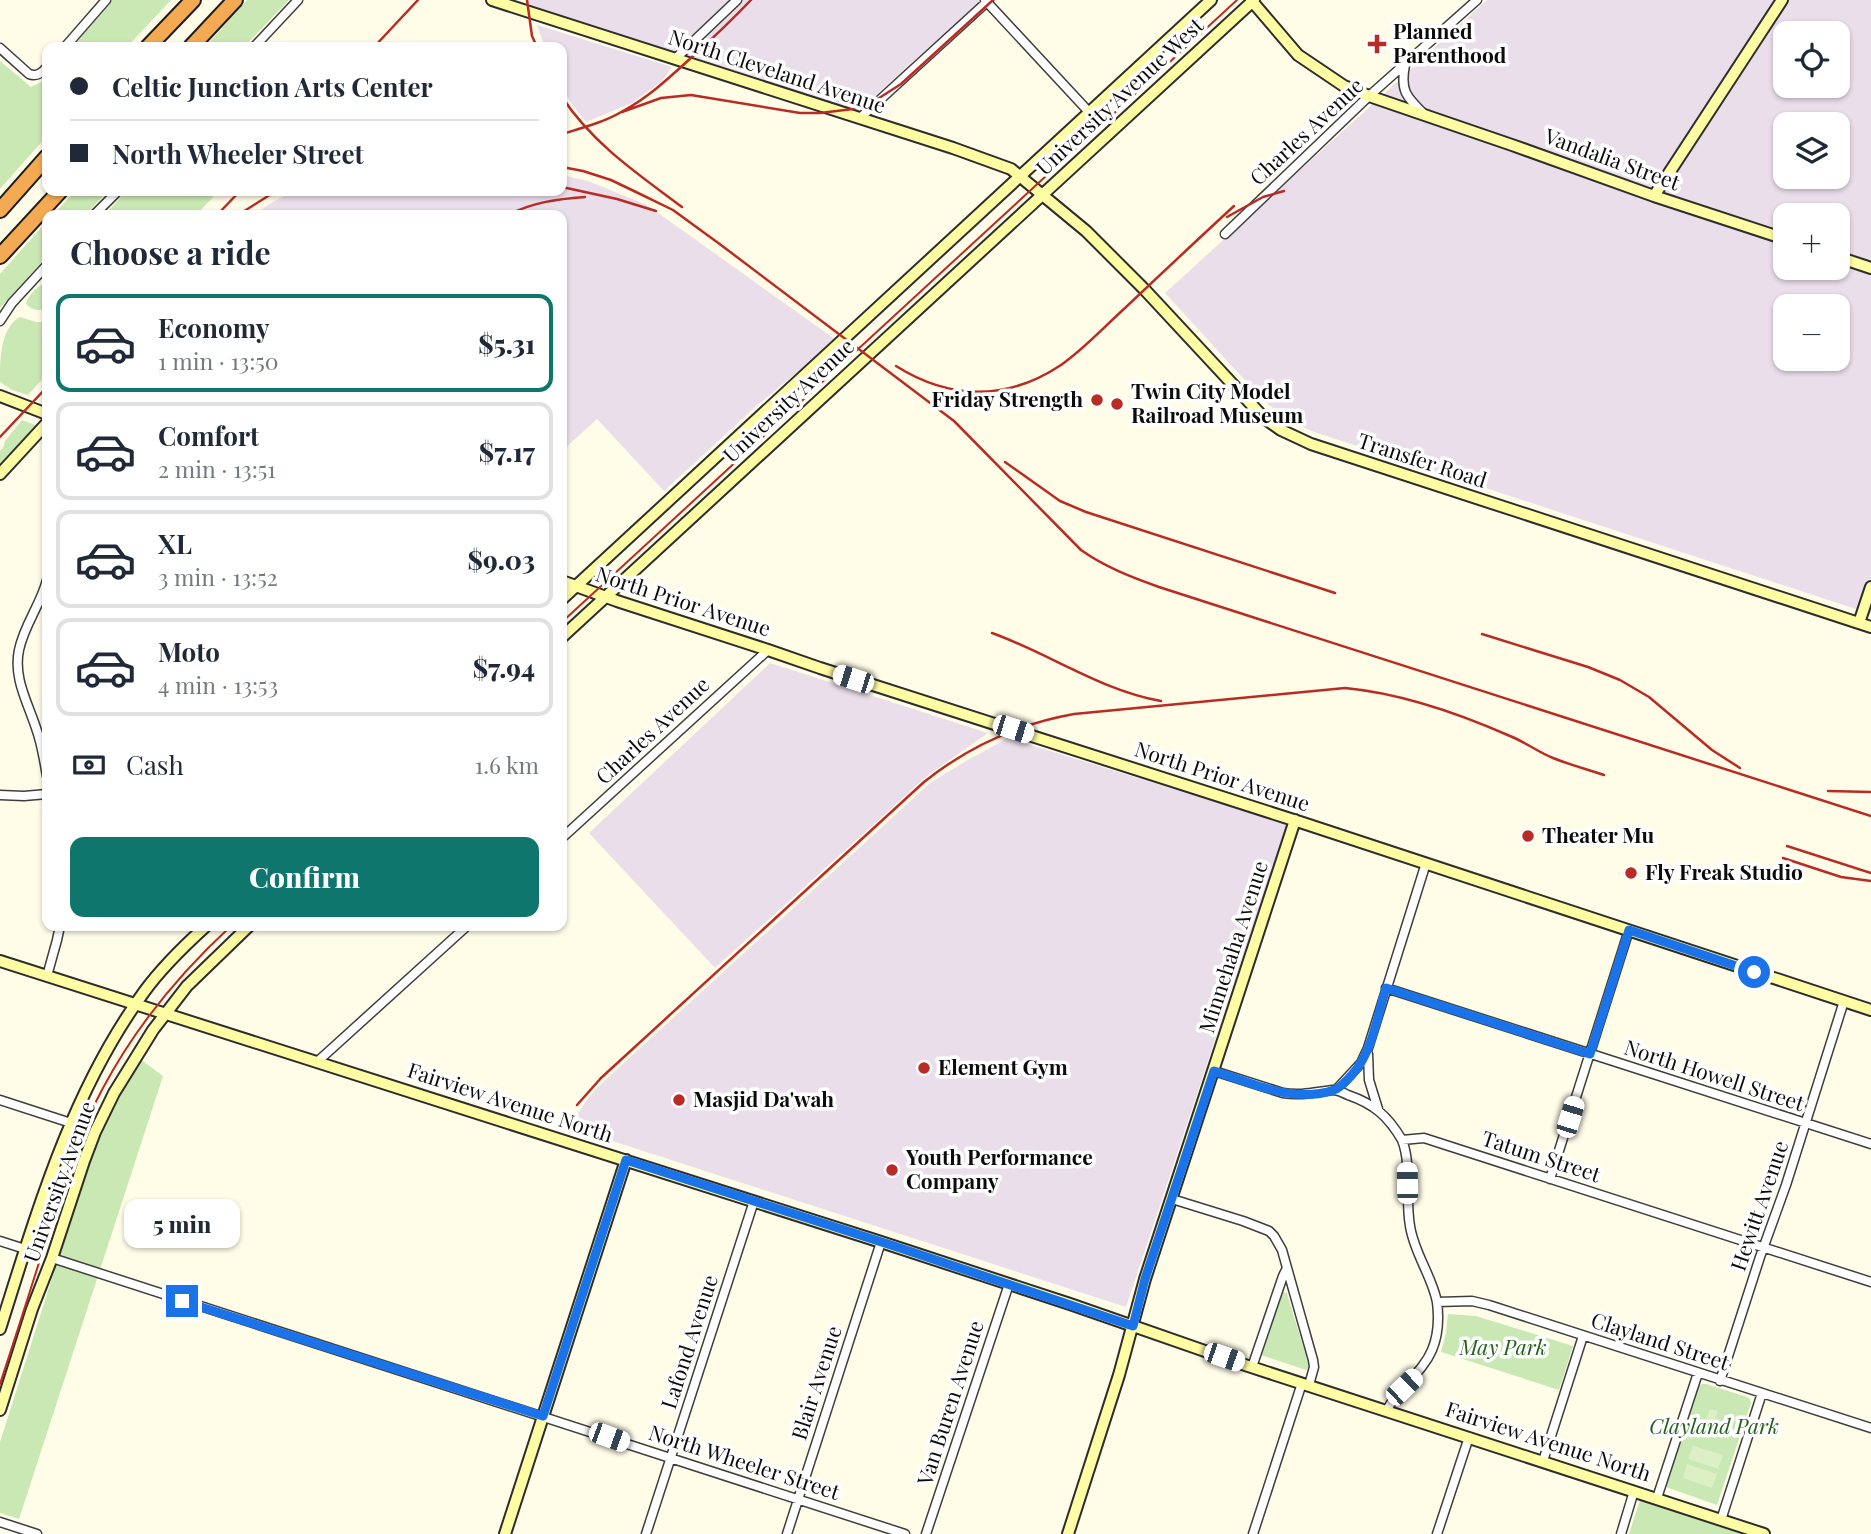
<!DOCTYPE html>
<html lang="en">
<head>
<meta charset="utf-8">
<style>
	body { margin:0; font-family:"Playfair Display",serif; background:#f6f6f7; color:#1f2937; height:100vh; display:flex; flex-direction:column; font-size:26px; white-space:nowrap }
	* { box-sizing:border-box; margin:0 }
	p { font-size:23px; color:#747a83 }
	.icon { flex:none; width:38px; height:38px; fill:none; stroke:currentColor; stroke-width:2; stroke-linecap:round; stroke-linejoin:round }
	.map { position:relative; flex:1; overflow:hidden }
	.side { position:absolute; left:42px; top:210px; width:525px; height:721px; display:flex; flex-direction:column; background:#fff; border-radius:14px; box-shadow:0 2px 5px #0004 }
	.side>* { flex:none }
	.banner { position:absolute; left:42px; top:42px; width:525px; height:154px; border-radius:14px; box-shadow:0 2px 5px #0004; display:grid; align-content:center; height:154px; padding:0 28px; background:#fff }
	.tools { position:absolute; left:1773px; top:21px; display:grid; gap:14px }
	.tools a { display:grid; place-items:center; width:77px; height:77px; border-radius:14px; background:#fff; box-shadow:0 2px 5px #0004; font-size:35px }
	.end { position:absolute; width:32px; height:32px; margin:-16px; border:9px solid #1a73e8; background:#fff; box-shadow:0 0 0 4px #fff }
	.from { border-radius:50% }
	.bubble { position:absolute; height:49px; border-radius:14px; background:#fff; box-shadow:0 2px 5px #0004; font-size:23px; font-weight:800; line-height:49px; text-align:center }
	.car { position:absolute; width:21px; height:42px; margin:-21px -10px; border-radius:9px; box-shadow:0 0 5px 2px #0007; background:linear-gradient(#fff 24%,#345 0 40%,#fff 0 76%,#345 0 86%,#fff 0) }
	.banner b { display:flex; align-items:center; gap:24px; height:66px; font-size:26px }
	.banner b+b { border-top:2px solid #e0e1e3 }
	.banner i { width:18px; height:18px; background:#1f2937 }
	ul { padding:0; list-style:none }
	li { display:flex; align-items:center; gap:21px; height:98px; margin:0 14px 10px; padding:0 14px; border:4px solid #e0e1e3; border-radius:14px }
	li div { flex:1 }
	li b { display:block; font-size:26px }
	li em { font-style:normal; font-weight:800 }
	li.on { border-color:#0f766e }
	li>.icon { width:63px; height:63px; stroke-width:1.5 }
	h2 { padding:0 28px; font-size:32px; line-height:84px }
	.pay { display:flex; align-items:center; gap:18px; height:77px; padding:0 28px; font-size:26px }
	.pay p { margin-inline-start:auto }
	.primary-button { display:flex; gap:14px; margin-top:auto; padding:14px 28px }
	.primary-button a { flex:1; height:80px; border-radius:14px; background:#0f766e; color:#fff; font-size:28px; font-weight:800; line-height:80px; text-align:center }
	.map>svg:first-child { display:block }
</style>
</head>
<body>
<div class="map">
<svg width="1871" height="1534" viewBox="0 0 1871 1534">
	<rect width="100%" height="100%" fill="#fffce8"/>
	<path fill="#eadeea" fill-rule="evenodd" d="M528,0H981L857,112L528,4Z
		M1487,0H1871V614L1314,432L1294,423L1278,412L1262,399L1165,293ZM1785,33H1838V86H1785ZM1785,124H1838V177H1785ZM1785,215H1838V268H1785ZM1785,306H1838V359H1785Z
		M537,25L672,67L662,81L632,103L586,122L573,106L562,87V47H545Z
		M562,175L588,181L647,205L836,340L755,407L664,491L597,419L562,451V215H253L273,202L294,191H562Z
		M770,663L988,733L927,776L715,968L589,833Z
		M1008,738L1287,824L1126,1307L569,1127L588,1098L602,1083L930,783L966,761Z"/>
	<path fill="#cae8b4" d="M112,0H171L127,47H72Z
		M247,0H289L244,47H205Z
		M0,61L31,87L41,82L47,76V136L0,189Z
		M75,191H108L85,215H53Z
		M127,191H219L196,215H104Z
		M47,221V256L0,308V274Z
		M43,284L47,286V308C39,312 32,310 26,304C27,297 36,287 43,284Z
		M20,317L36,322H47V374L28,395L12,390L0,382C0,360 0,328 20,317Z
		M22,420L38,426L0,466V451L4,446L5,441Z
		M140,1059L163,1076L19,1519L0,1513V1442L87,1168L115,1101Z
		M1283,1292L1287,1293L1288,1297L1308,1362V1368L1306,1370L1261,1355L1281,1294Z
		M1448,1314L1476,1316L1573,1346L1559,1390L1441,1352L1446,1333Z
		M1702,1384H1706L1747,1397L1750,1399L1751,1403L1717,1505L1666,1487L1698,1386Z
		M1640,1500L1741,1534H1629Z"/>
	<path fill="#ddefc5" d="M1710,1409L1718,1411L1709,1438L1701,1436Z
		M1693,1446L1723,1455L1718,1469L1688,1459Z
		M1687,1464L1717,1474L1712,1488L1683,1478Z"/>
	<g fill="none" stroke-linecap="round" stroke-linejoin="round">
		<g stroke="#3e3e3e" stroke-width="11">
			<path id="street" d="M985,0L1089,112
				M65,47L106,0
				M254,47L298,0
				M0,48L29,74C37,77 42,73 47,67
				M675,59L737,0
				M1405,65C1400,90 1406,97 1424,114
				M860,118L989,0
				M94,215L118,191
				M1225,234L1369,96L1477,0
				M0,321L12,303L47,265
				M47,580C41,604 24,625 19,650C13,678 28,703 36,728C42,744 44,760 47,776
				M0,795L24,796L47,794
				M562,838L768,650
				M47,976L57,940L60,926
				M1386,988L1871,1144
				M1368,1054L1369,1080L1378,1109
				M317,1062L467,926
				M1214,1071L1283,1093C1301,1096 1315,1092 1333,1090C1339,1090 1343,1093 1348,1095C1374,1104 1388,1116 1402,1140L1424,1138L1871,1282
				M1336,1090L1361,1063L1368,1048L1426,863
				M0,1100L71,1123
				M1550,1179L1629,930
				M1172,1199L1243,1221L1269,1231L1274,1236L1282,1250L1313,1360L1314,1367L1309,1385
				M0,1241L25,1249
				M52,1258L905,1534
				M1437,1302L1472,1301L1489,1305L1871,1428
				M1252,1367L1283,1276L1287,1268
				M1720,1381L1760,1257L1786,1185L1844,1001
				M1387,1410C1398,1387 1422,1374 1432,1350C1438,1336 1439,1318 1437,1302C1432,1276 1414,1253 1410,1226C1405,1199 1412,1165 1402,1140
				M1543,1461L1583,1336
				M1657,1498L1698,1373
				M1721,1520L1762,1393
				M0,1522L37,1534
				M646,1534L754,1201
				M787,1534L881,1242
				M926,1534L1009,1284
				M1253,1534L1302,1383
				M1437,1534L1469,1437
				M1621,1534L1634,1491"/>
		</g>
		<g stroke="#2d2d2d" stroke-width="14">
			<path id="secondary" d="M492,0L953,148L1011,169L1086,231L1145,290L1264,418L1281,430L1311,444L1871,627
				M1251,0L1298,55L1344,86L1369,96L1512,145L1654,196L1785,239
				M1654,196L1782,0
				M1838,257L1871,268
				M0,396L47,414
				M0,474L47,423
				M562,581L617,601L768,650L820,668L1303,823L1871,1010
				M562,599L1211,0
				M1859,623L1871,587
				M562,637L1254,0
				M0,961L881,1242L1070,1304L1245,1365L1764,1534
				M0,1329C37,1212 71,1092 144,992C162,967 184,946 206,926
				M0,1410L32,1309L52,1258L84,1161L95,1132L114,1093L153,1030L187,986L249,926
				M505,1534L626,1160
				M1068,1534L1119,1375L1145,1279L1295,820"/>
		</g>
		<g stroke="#1c1c1c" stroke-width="18">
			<path id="highway" d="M148,47L193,0
				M191,47L235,0
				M0,210L47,157
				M0,256L60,191"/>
		</g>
		<use href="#street" stroke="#fff" stroke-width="8"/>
		<use href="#secondary" stroke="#fffda4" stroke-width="10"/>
		<use href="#highway" stroke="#f3aa52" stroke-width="14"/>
		<path stroke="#b92b25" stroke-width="2" d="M562,622L1237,0
			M0,1384C17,1332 34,1280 50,1227C65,1180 79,1132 103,1088C136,1026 180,973 231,926"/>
		<path stroke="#b92b25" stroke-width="2.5" d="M527,0L532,36L537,47
			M374,47L418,0
			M562,97C593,144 638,174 682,207
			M622,112L661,98L691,95L800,113H820L853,109L876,100L901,84L993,0
			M562,134C582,128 605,122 623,111C649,97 670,77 692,57C712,39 732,20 751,0
			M562,167L583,171L611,180L636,192L673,210L721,245L954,421L1081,550C1105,567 1131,577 1159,587L1871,816
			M562,187L617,199L656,211
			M217,215L240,191
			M238,215L276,191
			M508,215C533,202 558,199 585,197
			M1227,217L1263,197L1284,191
			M896,366C950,400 1007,401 1061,365C1084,349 1104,327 1125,308C1161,274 1197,240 1234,206
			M0,437L47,387
			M1005,462L1060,501L1086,512L1335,593
			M992,633C1048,653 1102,691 1161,701
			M1482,634L1588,667L1620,680L1649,697L1712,750L1740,768
			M1828,791L1871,792
			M1787,846L1871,873
			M1783,858L1841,877L1871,881
			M577,1105L601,1078L924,782C969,746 1018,724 1074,714L1345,688C1399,693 1460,714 1510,736C1525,742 1538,752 1553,758C1570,765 1587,769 1604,775"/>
	</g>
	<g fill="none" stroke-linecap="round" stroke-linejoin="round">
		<path stroke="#1a73e8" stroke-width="9" d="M182,1301L543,1416L626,1160L894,1246L1133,1326L1145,1279L1214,1071C1252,1083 1293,1104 1334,1090C1341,1088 1356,1071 1360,1064C1373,1044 1379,1011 1386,988L1590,1054L1629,930L1754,972"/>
	</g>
	<g fill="#b92b25" stroke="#fff" stroke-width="2.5">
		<path d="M1373.5 33.5h7v7h7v7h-7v7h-7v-7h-7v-7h7z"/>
		<circle cx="1097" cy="400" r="7"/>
		<circle cx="1117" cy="404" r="7"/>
		<circle cx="1528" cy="836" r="7"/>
		<circle cx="1631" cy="873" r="7"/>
		<circle cx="924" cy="1068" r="7"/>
		<circle cx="679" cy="1100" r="7"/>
		<circle cx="892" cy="1170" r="7"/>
	</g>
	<g text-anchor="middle" stroke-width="7" stroke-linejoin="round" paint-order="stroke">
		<g font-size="21" font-weight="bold" fill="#0b0b0b" stroke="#fff" text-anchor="start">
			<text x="1393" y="39">Planned<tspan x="1393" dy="24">Parenthood</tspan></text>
			<text x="1131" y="399">Twin City Model<tspan x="1131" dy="24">Railroad Museum</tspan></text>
			<text x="1083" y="407" text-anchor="end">Friday Strength</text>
			<text x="1542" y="843">Theater Mu</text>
			<text x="1645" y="880">Fly Freak Studio</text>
			<text x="938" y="1075">Element Gym</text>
			<text x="693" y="1107">Masjid Da'wah</text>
			<text x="906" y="1165">Youth Performance<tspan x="906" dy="24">Company</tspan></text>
		</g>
		<g font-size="21" fill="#0b0b0b" stroke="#fff">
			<text transform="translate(777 72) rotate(18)" y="7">North Cleveland Avenue</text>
			<text transform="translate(1120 97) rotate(-43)" y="7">University Avenue West</text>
			<text transform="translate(1307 132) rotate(-43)" y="7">Charles Avenue</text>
			<text transform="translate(1612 160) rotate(20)" y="7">Vandalia Street</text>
			<text transform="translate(789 401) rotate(-43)" y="7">University Avenue</text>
			<text transform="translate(1422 461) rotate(18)" y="7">Transfer Road</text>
			<text transform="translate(683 602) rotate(18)" y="7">North Prior Avenue</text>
			<text transform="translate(653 731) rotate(-43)" y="7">Charles Avenue</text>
			<text transform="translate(1222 777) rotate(18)" y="7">North Prior Avenue</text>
			<text transform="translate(1234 947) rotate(-72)" y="7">Minnehaha Avenue</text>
			<text transform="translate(1714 1076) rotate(18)" y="7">North Howell Street</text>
			<text transform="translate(510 1103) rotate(18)" y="7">Fairview Avenue North</text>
			<text transform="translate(1541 1157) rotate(18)" y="7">Tatum Street</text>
			<text transform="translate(60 1182) rotate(-70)" y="7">University Avenue</text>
			<text transform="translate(1760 1206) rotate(-71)" y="7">Hewitt Avenue</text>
			<text transform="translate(690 1342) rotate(-72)" y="7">Lafond Avenue</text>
			<text transform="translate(1660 1342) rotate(18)" y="7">Clayland Street</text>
			<text transform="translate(817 1383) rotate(-72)" y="7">Blair Avenue</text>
			<text transform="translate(951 1403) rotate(-72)" y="7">Van Buren Avenue</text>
			<text transform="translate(1548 1442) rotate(18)" y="7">Fairview Avenue North</text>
			<text transform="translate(744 1463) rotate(18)" y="7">North Wheeler Street</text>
		</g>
		<g font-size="21" font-style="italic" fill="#25611d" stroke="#fff">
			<text x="1503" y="1355">May Park</text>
			<text x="1714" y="1434">Clayland Park</text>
		</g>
	</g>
</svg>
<div class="tools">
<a><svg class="icon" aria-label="locate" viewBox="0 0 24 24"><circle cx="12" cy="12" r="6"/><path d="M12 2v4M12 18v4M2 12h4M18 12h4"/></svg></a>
<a><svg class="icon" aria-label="layers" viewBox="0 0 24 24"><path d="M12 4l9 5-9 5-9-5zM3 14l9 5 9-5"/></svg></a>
<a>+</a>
<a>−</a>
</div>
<i class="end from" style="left:1754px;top:972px"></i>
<i class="end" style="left:182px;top:1301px"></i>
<div class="bubble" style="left:124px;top:1199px;width:116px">5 min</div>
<i class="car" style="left:853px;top:679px;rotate:288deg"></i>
<i class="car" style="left:1013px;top:729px;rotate:108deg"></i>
<i class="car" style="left:1570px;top:1117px;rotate:17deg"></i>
<i class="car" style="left:1407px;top:1183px;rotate:359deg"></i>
<i class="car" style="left:1224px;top:1357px;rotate:109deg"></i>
<i class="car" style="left:1404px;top:1387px;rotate:46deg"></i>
<i class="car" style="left:609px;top:1437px;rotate:110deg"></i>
<div class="banner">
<b><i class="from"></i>Celtic Junction Arts Center</b>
<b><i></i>North Wheeler Street</b>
</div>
<section class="side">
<h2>Choose a ride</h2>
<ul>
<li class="on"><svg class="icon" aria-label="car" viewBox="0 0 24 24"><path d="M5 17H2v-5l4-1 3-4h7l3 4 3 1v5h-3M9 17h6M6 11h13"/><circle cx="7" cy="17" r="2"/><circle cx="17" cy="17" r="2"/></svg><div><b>Economy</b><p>1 min · 13:50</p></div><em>$5.31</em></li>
<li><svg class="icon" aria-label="car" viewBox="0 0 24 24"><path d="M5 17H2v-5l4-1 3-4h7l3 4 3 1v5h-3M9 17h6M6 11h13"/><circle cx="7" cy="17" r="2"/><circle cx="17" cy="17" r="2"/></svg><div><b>Comfort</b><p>2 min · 13:51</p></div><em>$7.17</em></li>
<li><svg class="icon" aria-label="car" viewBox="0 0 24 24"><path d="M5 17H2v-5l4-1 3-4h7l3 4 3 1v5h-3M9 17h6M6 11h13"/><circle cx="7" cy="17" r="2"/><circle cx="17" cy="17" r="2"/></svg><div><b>XL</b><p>3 min · 13:52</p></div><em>$9.03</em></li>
<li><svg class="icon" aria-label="car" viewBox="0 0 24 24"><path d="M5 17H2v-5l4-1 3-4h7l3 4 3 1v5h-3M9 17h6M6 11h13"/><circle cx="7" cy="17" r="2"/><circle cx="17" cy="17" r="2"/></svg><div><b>Moto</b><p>4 min · 13:53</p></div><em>$7.94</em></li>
</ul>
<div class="pay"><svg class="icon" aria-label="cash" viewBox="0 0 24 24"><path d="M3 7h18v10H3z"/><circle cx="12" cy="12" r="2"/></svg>Cash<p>1.6 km</p></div>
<div class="primary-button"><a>Confirm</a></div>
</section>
</div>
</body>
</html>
